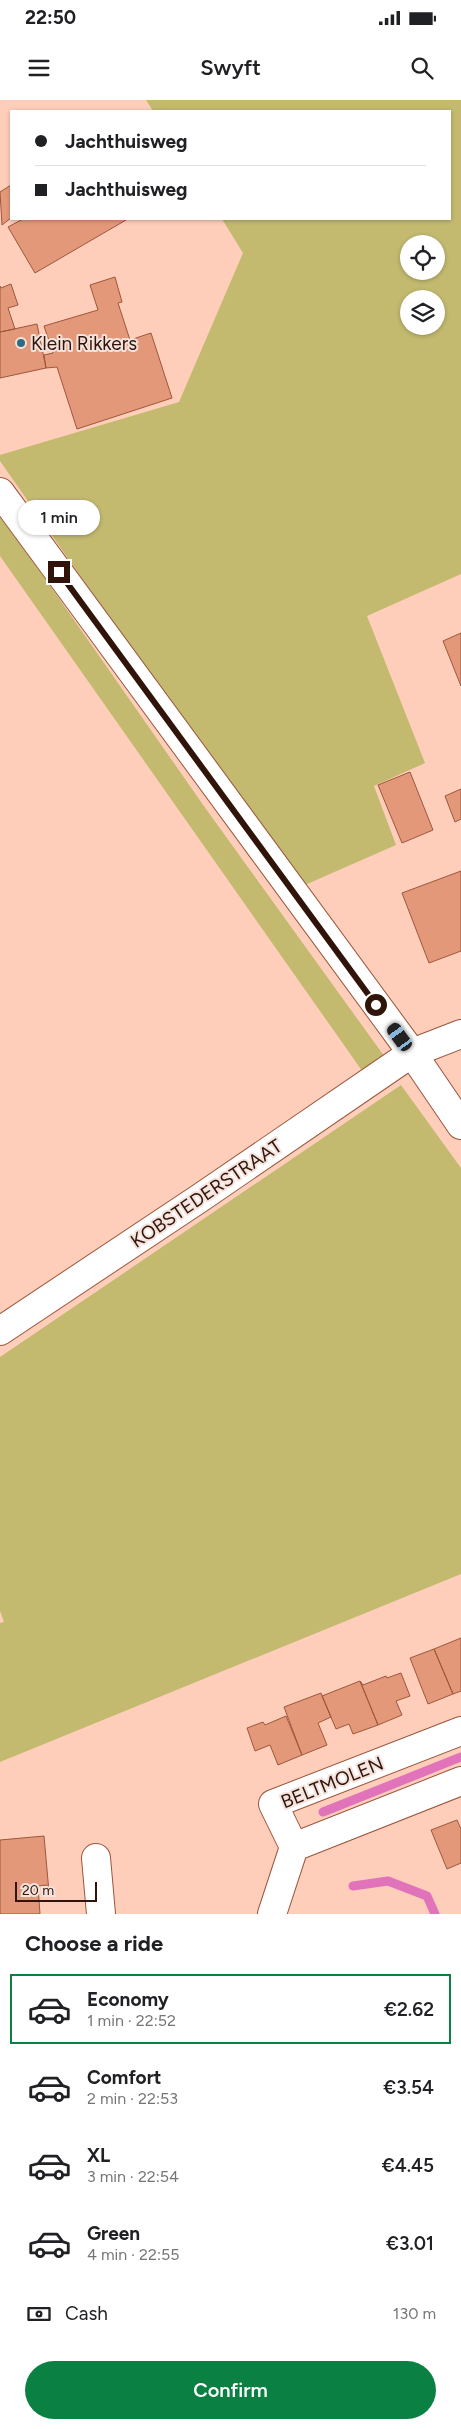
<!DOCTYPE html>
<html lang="en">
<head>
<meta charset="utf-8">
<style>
	body { margin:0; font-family:Figtree,sans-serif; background:#f2f2f2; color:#202124; height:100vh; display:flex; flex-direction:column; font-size:19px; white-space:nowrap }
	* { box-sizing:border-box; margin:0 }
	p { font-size:16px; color:#757577 }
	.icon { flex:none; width:28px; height:28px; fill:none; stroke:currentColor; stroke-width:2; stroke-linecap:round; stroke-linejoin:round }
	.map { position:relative; height:1814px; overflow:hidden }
	.details { display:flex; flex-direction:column; background:#fff; flex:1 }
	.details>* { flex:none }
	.hud { position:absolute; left:10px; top:10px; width:441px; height:110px; border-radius:0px; box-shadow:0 1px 4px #0004; display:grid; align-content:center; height:110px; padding:0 25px; background:#fff }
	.fabs { position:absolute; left:400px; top:135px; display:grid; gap:10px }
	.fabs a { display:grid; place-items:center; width:45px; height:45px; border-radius:50%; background:#fff; box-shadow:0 1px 4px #0004; font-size:25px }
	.scale { position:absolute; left:15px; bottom:12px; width:82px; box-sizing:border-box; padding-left:5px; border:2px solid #311409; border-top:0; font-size:14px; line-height:18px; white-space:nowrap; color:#311409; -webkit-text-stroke:4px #f4e3dd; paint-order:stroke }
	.end { position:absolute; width:22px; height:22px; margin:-11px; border:6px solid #311409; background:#fff; box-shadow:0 0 0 2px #fff }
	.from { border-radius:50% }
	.bubble { position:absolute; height:35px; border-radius:18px; background:#fff; box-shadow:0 1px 4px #0004; font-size:16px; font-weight:600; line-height:35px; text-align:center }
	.car { position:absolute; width:15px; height:30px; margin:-15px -8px; border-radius:6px; box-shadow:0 0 4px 1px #0007; background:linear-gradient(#222 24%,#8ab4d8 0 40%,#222 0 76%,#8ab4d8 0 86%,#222 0) }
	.hud b { display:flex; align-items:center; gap:18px; height:48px; font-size:19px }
	.hud b+b { border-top:1px solid #e0e0e0 }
	.hud i { width:12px; height:12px; background:#202124 }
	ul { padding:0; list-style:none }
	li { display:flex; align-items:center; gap:15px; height:70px; margin:0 10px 8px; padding:0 15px; border:2px solid transparent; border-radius:0px }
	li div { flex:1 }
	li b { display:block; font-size:19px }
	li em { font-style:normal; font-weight:600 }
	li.active { border-color:#0b8043 }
	li>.icon { width:45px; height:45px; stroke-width:1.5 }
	h2 { padding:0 25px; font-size:22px; line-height:60px }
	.pay { display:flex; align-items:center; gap:12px; height:55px; padding:0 25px; font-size:19px }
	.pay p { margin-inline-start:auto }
	.button { display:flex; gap:10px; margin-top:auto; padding:10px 25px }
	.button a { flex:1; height:58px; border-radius:30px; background:#0b8043; color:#fff; font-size:20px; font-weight:600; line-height:58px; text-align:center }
	.status { display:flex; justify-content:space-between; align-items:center; height:35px; padding:0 25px; background:#fff; direction:ltr }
	.status svg { height:14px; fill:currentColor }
	header { display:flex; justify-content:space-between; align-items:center; height:65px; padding:0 25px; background:#fff; font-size:22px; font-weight:600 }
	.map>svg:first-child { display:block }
</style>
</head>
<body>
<div class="status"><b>22:50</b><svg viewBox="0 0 49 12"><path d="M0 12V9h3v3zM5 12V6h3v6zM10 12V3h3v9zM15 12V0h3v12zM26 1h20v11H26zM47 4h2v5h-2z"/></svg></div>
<header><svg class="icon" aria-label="menu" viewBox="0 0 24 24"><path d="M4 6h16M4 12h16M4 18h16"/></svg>Swyft<svg class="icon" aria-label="search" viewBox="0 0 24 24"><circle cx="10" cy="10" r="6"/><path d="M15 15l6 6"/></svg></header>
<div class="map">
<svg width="461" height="1814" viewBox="0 0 461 1814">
	<rect width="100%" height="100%" fill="#fecebb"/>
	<path fill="#c3ba70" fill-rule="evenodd" d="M146,0H461V474L367,516L425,663L374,686L396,745L298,788L0,361V355L179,302L243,153L222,119H450V11H153ZM409,144H436V171H409ZM409,199H436V226H409Z
		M0,414L206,709L387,960L365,975L0,456Z
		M401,985L461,1068V1474L0,1662V1523L4,1522L0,1511V1257Z"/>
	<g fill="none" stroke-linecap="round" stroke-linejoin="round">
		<path stroke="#e173bb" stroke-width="9" d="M323,1712L461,1657
			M353,1786L388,1781L427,1796L435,1814"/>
	</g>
	<path fill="#e4987a" stroke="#9d573b" d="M11,85V118L2,125L0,92Z
		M23,119H125L126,120L35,173L8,127Z
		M115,177L122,202L118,203L130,240L151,233L172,298L77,329L57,267L46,268L44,255L53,253L44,226L98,210L90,185Z
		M11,184L18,205L8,208L15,229L0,232V186L1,188Z
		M37,224L46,268L0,278V232Z
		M461,533V586L443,541Z
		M410,672L433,730L402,743L378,685Z
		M461,689V719L455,722L445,696Z
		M461,771V851L429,863L402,793Z
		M461,1538V1591L453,1594L434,1549Z
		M434,1549L453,1594L428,1604L410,1558Z
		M401,1573L410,1596L396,1601L402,1615L378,1625L360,1581L363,1585L386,1576L387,1578Z
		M360,1581L378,1625L353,1634L349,1624L336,1629L322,1596Z
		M321,1593L331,1617L318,1623L327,1645L302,1655L284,1607Z
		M286,1616L302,1655L278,1665L270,1645L255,1651L247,1628L263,1622L265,1625Z
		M457,1720L461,1729V1763L447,1769L431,1730Z
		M44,1736L49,1792L47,1785L38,1786L40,1814H0V1740Z"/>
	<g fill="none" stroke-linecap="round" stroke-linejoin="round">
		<g stroke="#9b5539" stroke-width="30">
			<path id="minor" d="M0,392L412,953L461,1025
				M0,1231L200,1098L412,953L461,934
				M294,1747L273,1704L461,1631
				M294,1747L461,1681
				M96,1758L101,1814
				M272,1814L294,1747"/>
		</g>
		<use href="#minor" stroke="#fff" stroke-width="28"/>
	</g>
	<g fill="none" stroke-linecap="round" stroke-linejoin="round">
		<path stroke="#311409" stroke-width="6" d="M59,472L376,905"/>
	</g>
	<circle fill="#2d6c81" stroke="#f4e3dd" stroke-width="2" cx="21" cy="243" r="5"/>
	<g text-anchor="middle" stroke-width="4" stroke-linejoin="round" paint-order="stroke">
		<g font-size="19" fill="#311409" stroke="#f4e3dd" text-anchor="start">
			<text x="31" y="250">Klein Rikkers</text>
		</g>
		<g font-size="19" fill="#311409" stroke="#f4e3dd">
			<text transform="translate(206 1093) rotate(-34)" y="7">KOBSTEDERSTRAAT</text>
			<text transform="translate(332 1682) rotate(-22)" y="7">BELTMOLEN</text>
		</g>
	</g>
</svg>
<div class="fabs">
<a><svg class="icon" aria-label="locate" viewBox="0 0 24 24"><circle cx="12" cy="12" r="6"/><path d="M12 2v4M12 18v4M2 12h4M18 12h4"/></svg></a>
<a><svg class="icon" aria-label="layers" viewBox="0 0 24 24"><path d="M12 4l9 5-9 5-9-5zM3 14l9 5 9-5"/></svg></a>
</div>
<div class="scale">20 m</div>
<i class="end from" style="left:376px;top:905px"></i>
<i class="end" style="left:59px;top:472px"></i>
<div class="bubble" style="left:18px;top:400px;width:82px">1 min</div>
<i class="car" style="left:400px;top:937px;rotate:324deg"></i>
<div class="hud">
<b><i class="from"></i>Jachthuisweg</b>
<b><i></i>Jachthuisweg</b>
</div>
</div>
<section class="details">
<h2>Choose a ride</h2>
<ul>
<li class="active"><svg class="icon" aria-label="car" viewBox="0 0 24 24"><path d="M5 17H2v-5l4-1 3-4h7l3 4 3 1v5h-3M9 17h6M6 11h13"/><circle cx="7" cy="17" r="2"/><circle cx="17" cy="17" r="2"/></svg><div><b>Economy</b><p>1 min · 22:52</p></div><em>€2.62</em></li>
<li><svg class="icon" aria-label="car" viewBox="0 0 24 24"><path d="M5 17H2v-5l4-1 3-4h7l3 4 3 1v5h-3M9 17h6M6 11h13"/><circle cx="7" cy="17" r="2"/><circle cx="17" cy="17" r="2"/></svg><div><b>Comfort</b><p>2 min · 22:53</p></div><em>€3.54</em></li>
<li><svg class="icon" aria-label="car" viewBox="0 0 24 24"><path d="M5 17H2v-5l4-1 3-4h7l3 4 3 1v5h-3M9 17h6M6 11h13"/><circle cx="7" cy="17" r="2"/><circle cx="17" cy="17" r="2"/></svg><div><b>XL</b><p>3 min · 22:54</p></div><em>€4.45</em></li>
<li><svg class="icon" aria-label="car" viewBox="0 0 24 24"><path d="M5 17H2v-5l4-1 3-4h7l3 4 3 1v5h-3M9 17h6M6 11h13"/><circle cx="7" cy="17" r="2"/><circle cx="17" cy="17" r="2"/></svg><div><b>Green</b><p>4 min · 22:55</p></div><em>€3.01</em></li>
</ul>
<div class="pay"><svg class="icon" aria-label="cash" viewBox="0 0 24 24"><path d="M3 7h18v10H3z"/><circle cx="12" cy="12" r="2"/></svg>Cash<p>130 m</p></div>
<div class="button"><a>Confirm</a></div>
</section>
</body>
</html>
